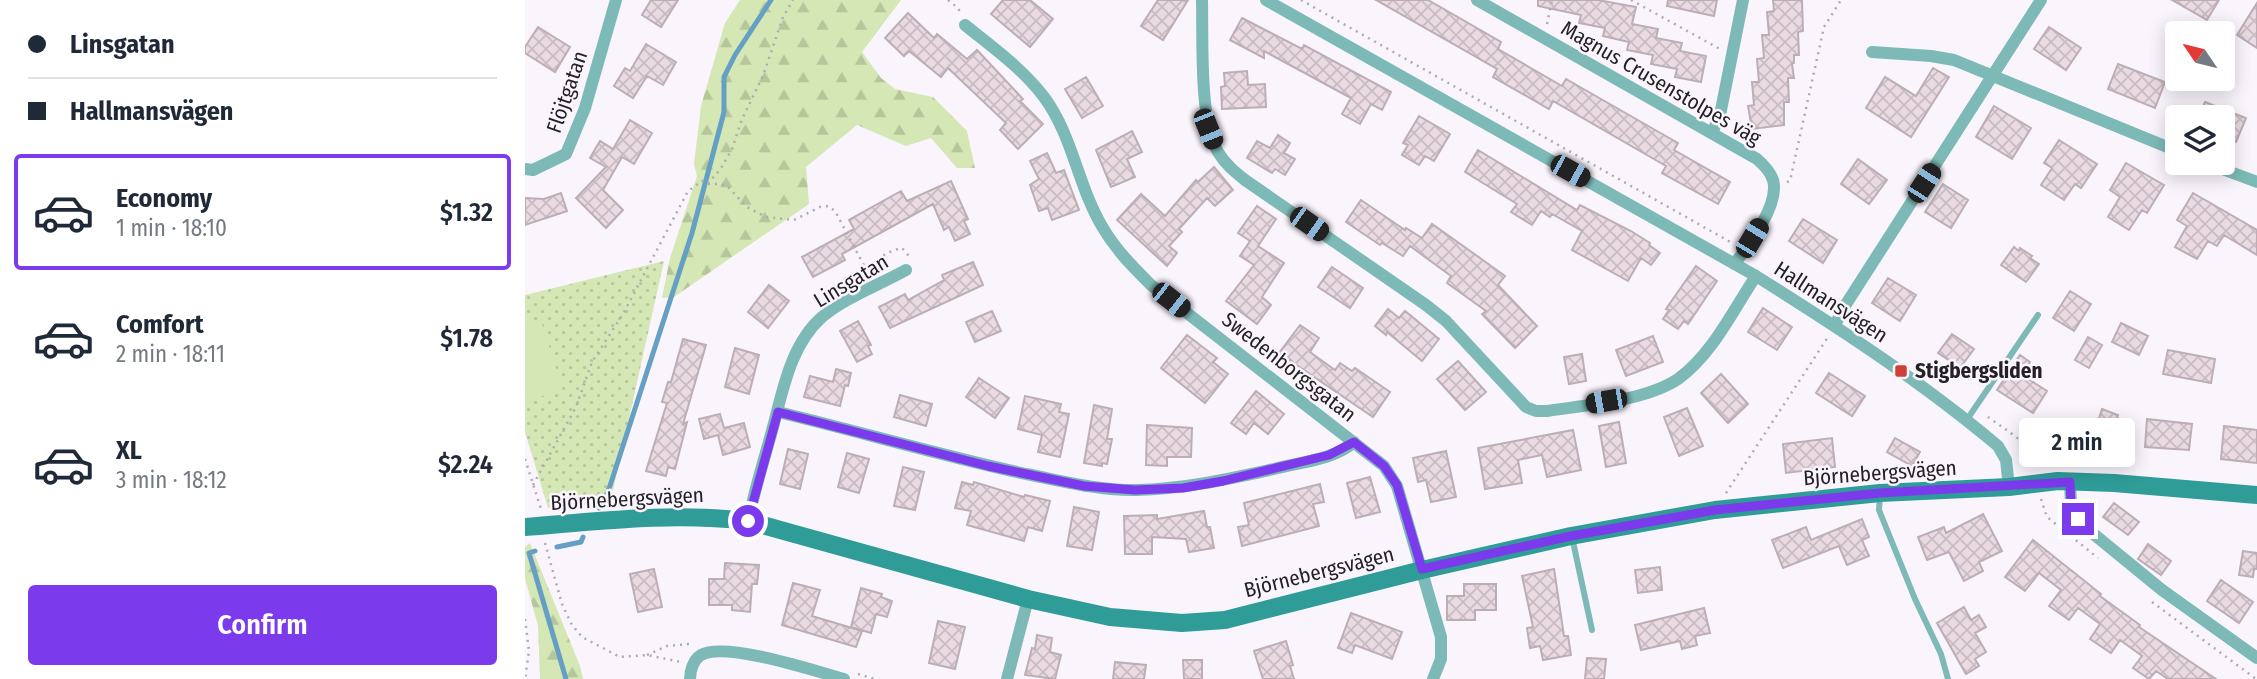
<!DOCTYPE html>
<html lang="en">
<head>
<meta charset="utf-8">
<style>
	body { margin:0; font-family:"Fira Sans Condensed",sans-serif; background:#f2f2f3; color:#1f2937; height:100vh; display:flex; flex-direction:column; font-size:26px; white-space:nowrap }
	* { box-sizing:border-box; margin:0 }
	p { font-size:23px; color:#747a83 }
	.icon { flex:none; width:38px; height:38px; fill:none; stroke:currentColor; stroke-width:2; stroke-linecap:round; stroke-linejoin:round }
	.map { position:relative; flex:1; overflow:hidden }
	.side { display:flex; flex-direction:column; background:#fff; width:525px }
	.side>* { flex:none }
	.top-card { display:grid; align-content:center; height:154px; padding:0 28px; background:#fff }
	.needle { width:46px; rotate:305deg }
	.fabs { position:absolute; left:1640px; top:21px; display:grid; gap:14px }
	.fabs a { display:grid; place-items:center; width:70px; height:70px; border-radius:7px; background:#fff; box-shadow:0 4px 18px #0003; font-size:35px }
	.end { position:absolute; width:32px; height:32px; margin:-16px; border:9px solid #7c3aed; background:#fff; box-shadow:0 0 0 4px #fff }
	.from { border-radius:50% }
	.bubble { position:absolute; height:49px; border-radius:7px; background:#fff; box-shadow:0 4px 18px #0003; font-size:23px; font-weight:600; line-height:49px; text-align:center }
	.car { position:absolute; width:21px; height:42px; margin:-21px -10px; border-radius:9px; box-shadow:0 0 5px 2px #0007; background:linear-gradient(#222 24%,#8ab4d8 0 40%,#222 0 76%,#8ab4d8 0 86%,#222 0) }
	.top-card b { display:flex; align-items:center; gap:24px; height:66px; font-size:26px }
	.top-card b+b { border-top:2px solid #e0e1e3 }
	.top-card i { width:18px; height:18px; background:#1f2937 }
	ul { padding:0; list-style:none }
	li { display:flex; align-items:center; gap:21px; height:116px; margin:0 14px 10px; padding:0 14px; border:4px solid transparent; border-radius:7px }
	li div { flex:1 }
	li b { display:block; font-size:26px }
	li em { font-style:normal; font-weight:600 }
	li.selected { border-color:#7c3aed }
	li>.icon { width:63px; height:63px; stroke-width:1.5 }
	.button { display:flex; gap:14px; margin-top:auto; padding:14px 28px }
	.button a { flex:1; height:80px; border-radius:7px; background:#7c3aed; color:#fff; font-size:28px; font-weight:600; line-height:80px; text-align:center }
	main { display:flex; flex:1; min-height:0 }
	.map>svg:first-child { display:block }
</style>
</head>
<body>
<main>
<section class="side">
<div class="top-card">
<b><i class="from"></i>Linsgatan</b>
<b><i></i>Hallmansvägen</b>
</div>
<ul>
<li class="selected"><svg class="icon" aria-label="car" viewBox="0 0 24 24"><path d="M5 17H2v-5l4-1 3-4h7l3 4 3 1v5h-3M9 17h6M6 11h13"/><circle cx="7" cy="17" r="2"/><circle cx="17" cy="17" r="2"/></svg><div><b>Economy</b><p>1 min · 18:10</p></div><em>$1.32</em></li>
<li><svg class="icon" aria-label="car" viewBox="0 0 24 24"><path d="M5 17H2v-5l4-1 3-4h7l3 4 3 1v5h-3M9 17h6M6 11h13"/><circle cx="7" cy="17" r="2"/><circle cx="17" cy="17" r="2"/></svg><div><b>Comfort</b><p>2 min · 18:11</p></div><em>$1.78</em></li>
<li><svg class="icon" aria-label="car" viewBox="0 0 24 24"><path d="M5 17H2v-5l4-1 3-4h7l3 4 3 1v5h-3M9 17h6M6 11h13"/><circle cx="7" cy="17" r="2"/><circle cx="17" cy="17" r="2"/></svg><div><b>XL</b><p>3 min · 18:12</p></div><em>$2.24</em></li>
</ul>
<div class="button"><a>Confirm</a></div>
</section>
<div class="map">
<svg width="1732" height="679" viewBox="0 0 1732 679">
	<defs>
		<pattern id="grass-dots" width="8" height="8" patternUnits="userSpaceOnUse" patternTransform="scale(1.75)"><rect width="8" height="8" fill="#d4e7b4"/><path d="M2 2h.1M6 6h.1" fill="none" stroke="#b6c69b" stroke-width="1.8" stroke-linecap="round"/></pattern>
		<pattern id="forest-firs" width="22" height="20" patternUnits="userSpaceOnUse" patternTransform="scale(1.75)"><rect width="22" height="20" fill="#d4e7b4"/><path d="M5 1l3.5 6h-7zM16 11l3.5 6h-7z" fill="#b6c69b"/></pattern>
		<pattern id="building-cross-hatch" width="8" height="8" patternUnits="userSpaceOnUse" patternTransform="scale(1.75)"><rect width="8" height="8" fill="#eadae2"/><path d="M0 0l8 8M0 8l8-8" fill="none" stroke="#c8bbc2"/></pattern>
	</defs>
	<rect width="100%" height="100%" fill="#faf5fd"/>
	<path fill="url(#grass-dots)" d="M139,261L85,504L23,508L0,432V295Z"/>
	<path fill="url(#forest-firs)" d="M215,0H376L337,52L356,78L370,89L408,97L442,131L450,168H432L406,138L381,146L332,125L281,167L284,204L149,297L137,298L145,258L172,176L169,164L176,106L200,23Z
		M5,543L55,666L58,679H15L13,626L0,578V547Z"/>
	<path fill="#d4e7b4" d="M16,320L38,390L3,400L0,389V325Z"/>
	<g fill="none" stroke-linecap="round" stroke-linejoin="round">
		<path stroke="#65a0c4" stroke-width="5" d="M74,508L83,492L167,233L199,112V77L210,55L246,0
			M32,547L56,542L58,537
			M10,551L4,553L41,679"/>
	</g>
	<path fill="url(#building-cross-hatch)" stroke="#bdaeb5" stroke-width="2" d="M126,0H153L136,27L117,15Z
		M478,0H505L528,19L505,47L466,14Z
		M633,0H663L638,40L616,26Z
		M851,0H903L976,42L973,49L1037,86L1041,79L1153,143L1149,150L1205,182L1193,204L1137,173L1141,166L1028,101L1024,109L968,77L972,69Z
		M1013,0H1073L1111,7L1107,24L1133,29L1131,38L1157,43L1155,51L1181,56L1176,82L1150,77L1152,69L1126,64L1128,55L1102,50L1104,42L1078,36L1080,28L1054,23L1056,15L1013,6Z
		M1143,0H1192L1189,16L1142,6Z
		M1248,0H1277L1278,31L1273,32L1274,55H1269V63L1267,64L1269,78H1263L1264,102H1259V125L1227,129L1223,106L1229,105L1227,82H1234L1232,59L1239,58L1237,35H1244L1242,12L1249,11Z
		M1647,0H1694L1682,20Z
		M1732,3V48L1712,35Z
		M383,13L409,38L412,34L442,59L452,50L498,99L495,101L518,124L493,149L475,130L481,123L423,68L416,77L384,51L379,56L360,38Z
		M717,18L777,49L779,45L866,92L857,110L846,104L835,124L817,114L826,98L739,51V58L705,40Z
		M13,27L45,47L30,72L0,53V47Z
		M1524,27L1556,48L1541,70L1509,49Z
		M121,44L151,62L138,85L122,76L108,98L89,86L100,68L105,71Z
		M1593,64L1640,82L1630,108L1583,89Z
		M1408,68L1424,77L1386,137L1341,108L1360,77L1391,96Z
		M722,71L723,85L740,84L741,107L697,109L696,87L700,86L699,73Z
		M561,77L578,106L557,118L540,89Z
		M1680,102L1721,118L1711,142L1698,137V117H1673Z
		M1469,106L1506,128L1487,159L1451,137Z
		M894,116L925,134L909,161L900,156L894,165L877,155L883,145L878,143Z
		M105,120L127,133L109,164L97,157L78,190L98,210L81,228L51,198L81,167L65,158L75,141L88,149Z
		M607,131L617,152L602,159L610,177L586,187L571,150Z
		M753,135L765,143L759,153L770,159L760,175L750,169L747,173L722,158L732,141L745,148Z
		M1534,140L1572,164L1556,188L1550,184L1539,200L1516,185L1527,168L1519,163Z
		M953,150L1052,210L1055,205L1106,231L1125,243L1124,245L1135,253L1126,265L1116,258L1103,281L1047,250L1057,231L1027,214L1025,217L1016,211L1007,225L986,212L992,204L940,172Z
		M522,153L531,173L539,170L554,210L527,220L523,208L514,211L505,185L514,179L505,161Z
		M1333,159L1362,180L1344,204L1316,184Z
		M1601,163L1639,185L1622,213L1617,210L1604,230L1583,217L1595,197L1585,190Z
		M689,167L708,190L690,206L682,198L654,229L657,232L644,246L652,253L642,266L592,220L616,194L640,216L671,180L673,182Z
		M426,181L443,219L439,221L445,234L430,241L424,227L419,230L408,204L317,254L320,260L288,277L277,257L329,229L324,220L376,191L382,201Z
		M1418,184L1443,200L1426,228L1400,212Z
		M36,193L42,211L0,225V198L19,199Z
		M1668,193L1732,230V255L1699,235L1692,246L1683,241L1672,259L1650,247L1662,226L1652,220Z
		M836,200L880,230L881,228L897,238L907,224L955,258L980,276L973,285L1012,326L990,348L957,314L961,311L922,283L926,276L885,246L878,256L857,243L855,245L821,222Z
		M732,206L751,219L733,246L759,263L737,297L746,305L732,324L701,301L729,265L715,256L725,241L713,233Z
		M1278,219L1312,240L1298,263L1264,241Z
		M1489,247L1494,251L1495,248L1507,256L1505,258L1514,264L1501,282L1476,265Z
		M448,262L458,285L365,328L354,307L380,294L383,300L419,280L417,275Z
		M1171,266L1192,281L1163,324L1159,321L1153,329L1138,319L1144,310L1141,309Z
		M807,267L838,288L825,308L793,287Z
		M1363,278L1391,295L1375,321L1347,303Z
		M244,285L264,301L243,328L223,312Z
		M1545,291L1566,304L1549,331L1528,318Z
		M1238,308L1267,327L1252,350L1223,332Z
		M863,309L874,318L880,311L914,339L897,361L862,332L861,335L850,326Z
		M467,311L476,331L450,342L441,322Z
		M333,321L346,345L343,346L347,354L332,362L315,331Z
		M1596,323L1623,336L1614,355L1587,342Z
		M775,325L794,338L785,352L810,370L815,363L827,371L830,368L865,392L848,417L754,353Z
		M1427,334L1449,349L1435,368L1413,353Z
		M662,335L692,358L688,362L703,374L680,403L636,368Z
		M1128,336L1138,362L1101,376L1091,350Z
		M1563,337L1577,345L1564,368L1550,360Z
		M158,339L181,345L158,424L162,422L150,469L143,467L141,476L121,471L142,403L137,402L143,382H146Z
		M210,348L234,355L224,394L200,387Z
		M1643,350L1690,359L1686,383L1638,374Z
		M1057,354L1061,381L1044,384L1039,357Z
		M1495,355L1505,362L1497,375L1522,391L1508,413L1472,390Z
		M933,361L961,392L940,410L912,379Z
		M311,369L326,373L323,386L320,385L315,406L279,397L285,376L308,382Z
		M1304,373L1340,396L1327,416L1291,393Z
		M1196,374L1223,404L1203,423L1176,393Z
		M454,378L484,398L470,418L441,397Z
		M731,391L759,414L743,434L729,423L721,434L706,423Z
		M375,395L407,404L401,426L369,417Z
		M500,396L536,404L534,412L544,414L535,457L513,452L517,435L493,429Z
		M569,405L587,409L582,439H587L582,464L577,463V466L559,463Z
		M1162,408L1178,446L1154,456L1139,417Z
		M1577,409L1593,415L1590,424L1598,426L1593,442L1569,434Z
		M195,414L199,428L219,423L225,447L198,455L193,435L179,439L174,419Z
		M1622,419L1667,424L1664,450L1620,447Z
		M1094,422L1101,463L1081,467L1074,426Z
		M622,425L667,428L666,457H642V466L621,465Z
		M1699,426L1732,430V463L1696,459Z
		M1048,430L1056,470L1022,477L1017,455L993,460L997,483L960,489L953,448Z
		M1307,438L1310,467L1261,473L1258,444Z
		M1370,438L1395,452L1387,466L1362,452Z
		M263,449L283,454L275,489L255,484Z
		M921,451L931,497L906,502L901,480L893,482L888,458Z
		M322,453L344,459L334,493L313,487Z
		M378,467L399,472L390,510L369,506Z
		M845,477L855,512L831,518L822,483Z
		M437,482L448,485L449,482L499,497L500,495L525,501L517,531L503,527L499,541L442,525L446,511L430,508Z
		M795,484L799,502L788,504L794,526L717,546L713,527L724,525L719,503Z
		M1589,503L1614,522L1603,535L1578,517Z
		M549,507L574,512L567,550L542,546Z
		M679,511L682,527H685L689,548L664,552L661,539L627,537V554H600L599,516L632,515V519Z
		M1458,514L1477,551L1454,562L1458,571L1439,581L1424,552L1402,560L1393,537L1419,527L1421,533Z
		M1337,519L1344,537L1337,540L1344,556L1322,565L1314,546L1258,568L1247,540L1281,527L1286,540Z
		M1508,540L1576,594L1575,596L1615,625L1614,627L1691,679H1643L1631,671L1624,679L1608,668L1617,656L1595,640L1586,653L1565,639L1575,624L1553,608L1544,620L1524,606L1536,590L1514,573L1500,591L1480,577Z
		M1623,544L1646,561L1636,575L1613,559Z
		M1718,551L1732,553V569H1729L1728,577L1714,575Z
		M200,563L234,565L232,584H227L225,612L207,610V605H184V579H199Z
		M1135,567L1137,590L1113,593L1110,570Z
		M129,569L137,607L113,612L105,574Z
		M1029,569L1039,636H1043L1046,655L1018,660L1015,646L1005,648L1002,628L1008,627L997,576Z
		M1696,580L1728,602L1714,623L1682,601Z
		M268,583L295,590L287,616L337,631L331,647L257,625Z
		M939,584H971V610H950V620H922V596H939Z
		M336,588L357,594L356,597L367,601L362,617L351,614L346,633L326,627Z
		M1439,607L1446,620L1454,615L1461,627L1450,633L1461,652L1450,659L1454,666L1441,674L1412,623Z
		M1179,608L1185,633L1170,636L1172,645L1157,649L1155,641L1116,650L1110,625Z
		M826,613L877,632L867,659L830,645L827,653L813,648Z
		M413,621L440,627L430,669L404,663Z
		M512,635L527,638L525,652L536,655L530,679L500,675L507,648L510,649Z
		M761,641L768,665L765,666L769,679H738L729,651Z
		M1062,658L1081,659L1079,679H1060Z
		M658,660H677V679H659Z
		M590,662L621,665L619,679H588Z"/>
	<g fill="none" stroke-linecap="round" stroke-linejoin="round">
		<path stroke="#afabb2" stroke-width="2.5" stroke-dasharray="2 5" stroke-linecap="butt" d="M423,0L433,8L435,12
			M776,0L1209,244
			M1106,0L1195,49
			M1022,24L1027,0
			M1262,182L1265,181L1299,27L1316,0
			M183,184H197L203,187L222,207L241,217L269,220L295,207L303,206L310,211L343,273
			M346,272C349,258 364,251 377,248L384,256
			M1463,417C1479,429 1512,447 1513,468
			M0,459L16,509
			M8,485L51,407L67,362L98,314L163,191L177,181L182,184L195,170L207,149L217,119L238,76L258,17L268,0
			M1201,493L1303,337
			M1516,499L1522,517L1573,558
			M20,543L37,604L47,625L57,637L95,657L122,655L156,662
			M1627,602L1731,679
			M0,619L4,651L0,679
			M122,655L142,646L165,644
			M333,674L350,679"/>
		<path stroke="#7dbab7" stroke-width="6" d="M1441,421L1513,315
			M1355,495L1354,510L1390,599L1416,654L1423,679
			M1047,537L1067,630"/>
		<path stroke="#7dbab7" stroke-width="12" d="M677,0C678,38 674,122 693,152C700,164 710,172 720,180L901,305L921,321L1001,407L1011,411H1022C1061,405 1120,401 1153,379C1187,355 1208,310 1231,276
			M741,0L1231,276C1314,328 1397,382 1473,446L1481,460L1484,487
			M952,0L1232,159C1239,165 1245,171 1248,180C1255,204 1224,246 1209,264
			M440,25C467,47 497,68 519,97C548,136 553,187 578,228C591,250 608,267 626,285L859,466L872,486L916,637V659L908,679
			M1347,52L1406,56L1429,60L1652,151
			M1187,133L1195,115L1218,0
			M1681,163L1732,182
			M0,169L8,170L41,154L60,108L91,0
			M1310,326L1316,312L1516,0
			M253,412C336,432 418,456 501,474C538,481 575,491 612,490C659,489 703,479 749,469C775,462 809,460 829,442
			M1545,482L1546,504L1560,527L1637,590L1732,658
			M223,521C229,493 237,466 245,438C257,397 263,347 297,317C321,297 354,285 381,270
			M165,679C165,671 168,660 176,655C200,641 291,671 319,679
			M482,679L503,599"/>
		<path stroke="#2f9c98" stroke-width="18" d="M0,527C75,521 148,512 223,521L503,599L585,617L657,623L700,620L897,570L1046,536L1190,510L1355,493L1484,487L1533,481L1589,483L1732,495"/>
	</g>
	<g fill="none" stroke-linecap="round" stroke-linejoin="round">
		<path stroke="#7c3aed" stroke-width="9" d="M223,521L253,412L463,466L559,486L610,490L658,488L698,481L804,455L829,442L859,466L872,485L897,569L1046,536L1190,510L1355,493L1545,482L1546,504L1553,519"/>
	</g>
	<rect fill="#cd3f37" stroke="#faf5fd" stroke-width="2.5" x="1369" y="364" width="14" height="14" rx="3.5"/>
	<g text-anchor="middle" stroke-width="5" stroke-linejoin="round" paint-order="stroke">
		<g font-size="21" fill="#232126" stroke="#faf5fd">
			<text transform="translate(1136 83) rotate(30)" y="7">Magnus Crusenstolpes väg</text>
			<text transform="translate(42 92) rotate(-71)" y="7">Flöjtgatan</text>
			<text transform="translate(326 281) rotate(-31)" y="7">Linsgatan</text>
			<text transform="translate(1306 302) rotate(33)" y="7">Hallmansvägen</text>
			<text transform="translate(764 367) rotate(38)" y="7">Swedenborgsgatan</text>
			<text transform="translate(1355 473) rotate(-4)" y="7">Björnebergsvägen</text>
			<text transform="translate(102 499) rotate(-3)" y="7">Björnebergsvägen</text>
			<text transform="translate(794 572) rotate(-14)" y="7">Björnebergsvägen</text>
		</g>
		<g font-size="21" font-weight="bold" fill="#232126" stroke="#faf5fd" text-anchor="start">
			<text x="1390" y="378">Stigbergsliden</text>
		</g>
	</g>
</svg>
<div class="fabs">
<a><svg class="needle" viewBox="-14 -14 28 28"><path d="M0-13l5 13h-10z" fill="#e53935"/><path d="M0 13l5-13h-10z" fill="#747a83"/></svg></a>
<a><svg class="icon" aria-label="layers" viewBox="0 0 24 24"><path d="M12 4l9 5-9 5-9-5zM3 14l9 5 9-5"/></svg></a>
</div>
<i class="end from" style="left:223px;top:521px"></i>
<i class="end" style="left:1553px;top:519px"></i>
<div class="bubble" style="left:1494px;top:418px;width:116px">2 min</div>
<i class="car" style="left:683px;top:129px;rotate:158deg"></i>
<i class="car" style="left:1045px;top:171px;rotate:119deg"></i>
<i class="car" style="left:1399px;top:183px;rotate:33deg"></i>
<i class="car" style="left:784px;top:224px;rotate:125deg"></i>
<i class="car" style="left:1227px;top:238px;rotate:31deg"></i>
<i class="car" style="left:646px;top:300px;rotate:128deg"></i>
<i class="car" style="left:1081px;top:401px;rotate:260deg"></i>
</div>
</main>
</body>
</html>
